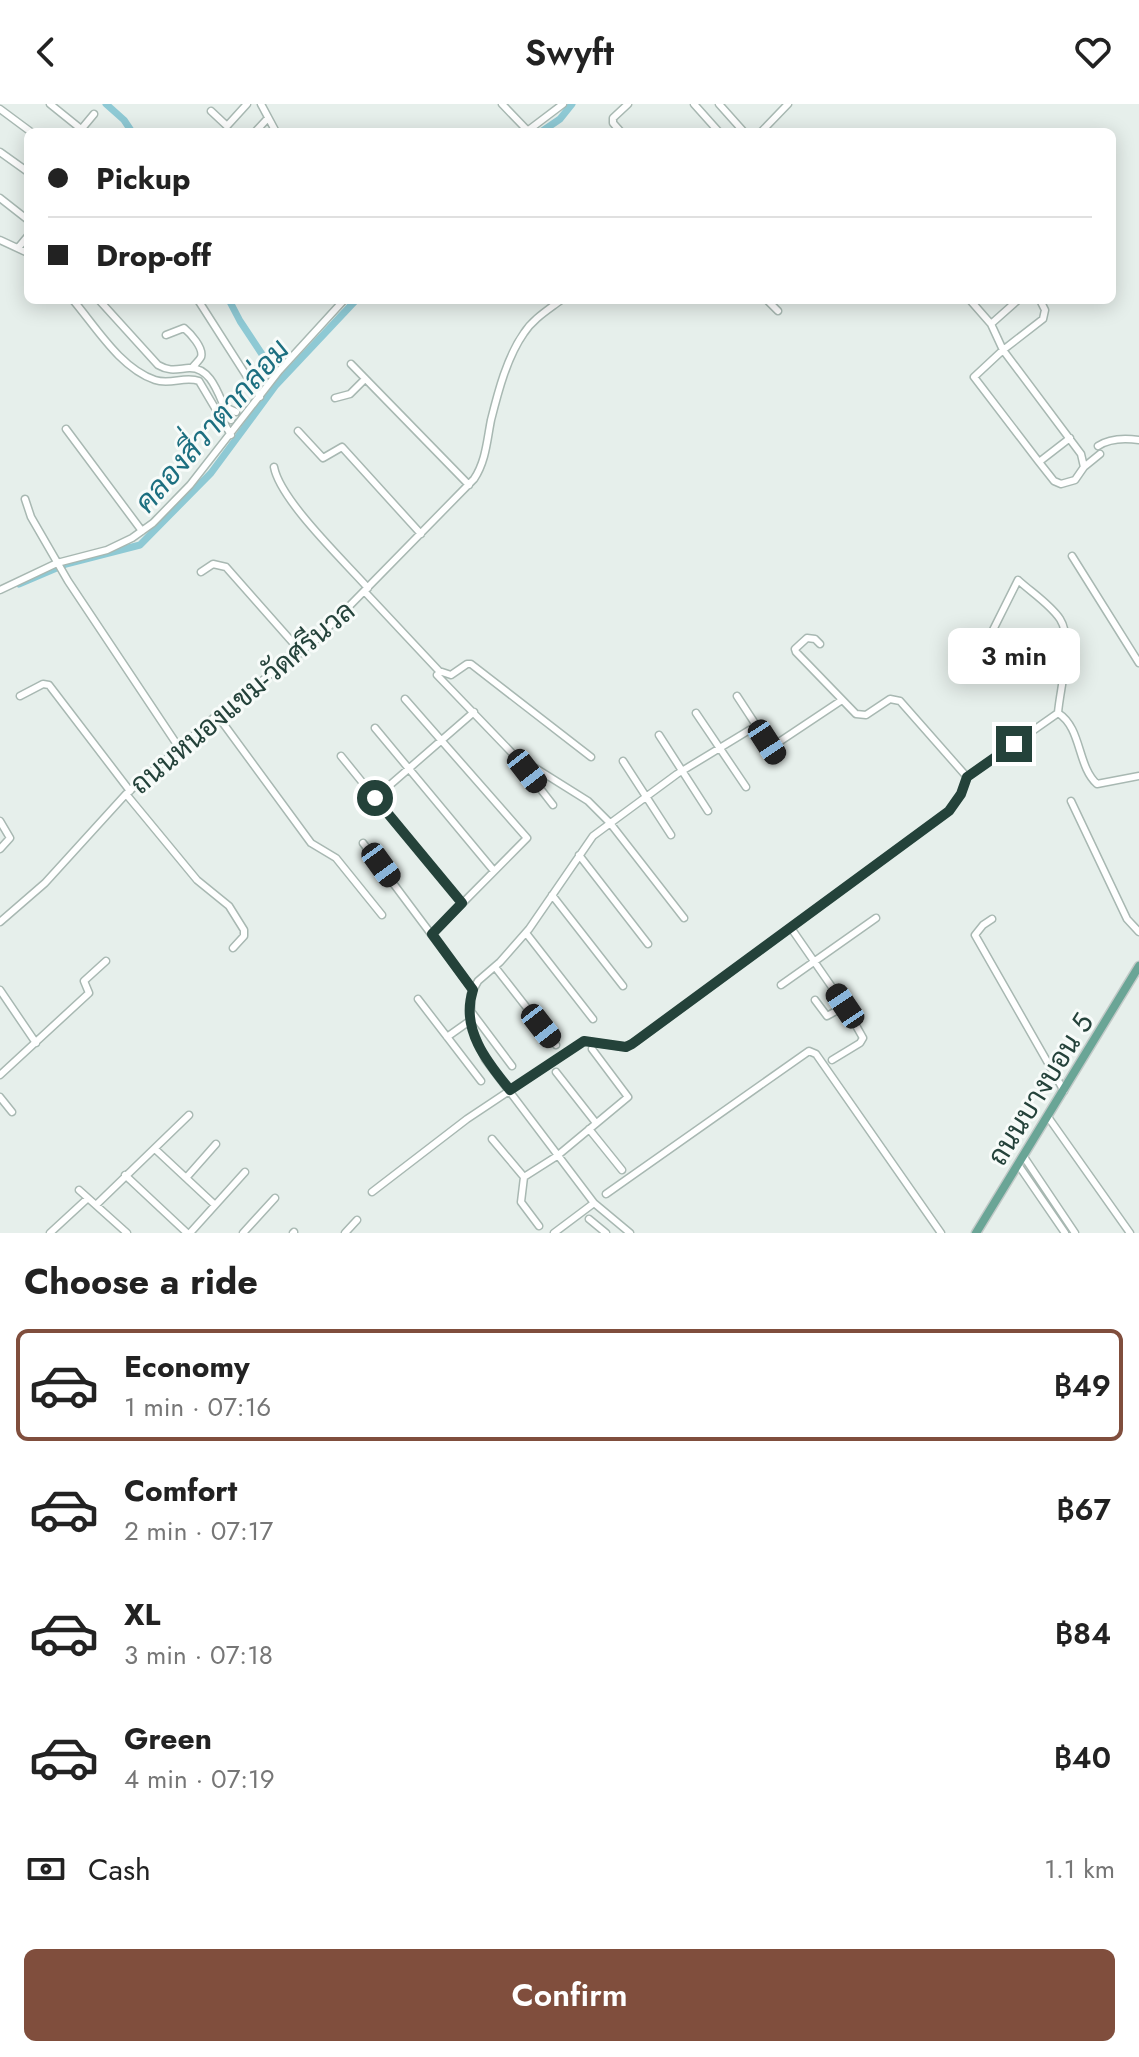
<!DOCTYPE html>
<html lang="en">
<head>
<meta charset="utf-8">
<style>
	body { margin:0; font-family:Jost,Sarabun,sans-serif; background:#f2f2f2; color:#222; height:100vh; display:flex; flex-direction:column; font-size:30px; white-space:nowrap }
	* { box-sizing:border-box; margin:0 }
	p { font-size:26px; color:#767676 }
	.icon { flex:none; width:44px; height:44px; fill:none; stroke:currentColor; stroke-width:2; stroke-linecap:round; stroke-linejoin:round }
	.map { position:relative; height:1129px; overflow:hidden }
	.drawer { display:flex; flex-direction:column; background:#fff; flex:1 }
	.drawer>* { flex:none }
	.guide { position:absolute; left:24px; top:24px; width:1092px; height:176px; border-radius:12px; box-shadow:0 4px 20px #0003; display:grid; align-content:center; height:176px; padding:0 24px; background:#fff }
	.end { position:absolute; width:36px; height:36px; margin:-18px; border:10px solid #24423a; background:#fff; box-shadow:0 0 0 4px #fff }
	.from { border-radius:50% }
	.bubble { position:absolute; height:56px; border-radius:12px; background:#fff; box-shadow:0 4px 20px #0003; font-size:26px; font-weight:600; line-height:56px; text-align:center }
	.car { position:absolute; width:24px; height:48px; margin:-24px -12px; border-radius:10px; box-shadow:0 0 6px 2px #0007; background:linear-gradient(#222 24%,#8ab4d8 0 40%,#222 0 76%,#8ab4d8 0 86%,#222 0) }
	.guide b { display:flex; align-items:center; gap:28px; height:76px; font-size:30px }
	.guide b+b { border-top:2px solid #e0e0e0 }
	.guide i { width:20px; height:20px; background:#222 }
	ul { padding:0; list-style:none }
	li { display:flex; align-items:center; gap:24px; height:112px; margin:0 16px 12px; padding:0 8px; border:4px solid transparent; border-radius:12px }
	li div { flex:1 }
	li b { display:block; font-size:30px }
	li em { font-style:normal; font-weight:600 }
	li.on { border-color:#804e3d }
	li>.icon { width:72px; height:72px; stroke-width:1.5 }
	h2 { padding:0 24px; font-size:36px; line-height:96px }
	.pay { display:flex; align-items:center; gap:20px; height:88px; padding:0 24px; font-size:30px }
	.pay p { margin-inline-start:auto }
	.cta { display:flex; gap:16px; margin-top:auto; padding:16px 24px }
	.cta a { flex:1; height:92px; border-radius:12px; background:#804e3d; color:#fff; font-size:32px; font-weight:600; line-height:92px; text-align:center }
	header { display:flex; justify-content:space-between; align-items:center; height:104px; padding:0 24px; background:#fff; font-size:36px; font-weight:600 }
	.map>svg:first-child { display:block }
</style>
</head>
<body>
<header><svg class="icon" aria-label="back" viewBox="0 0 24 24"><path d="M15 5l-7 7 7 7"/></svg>Swyft<svg class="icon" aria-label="heart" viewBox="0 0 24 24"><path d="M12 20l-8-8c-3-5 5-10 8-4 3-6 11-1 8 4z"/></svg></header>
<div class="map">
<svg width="1139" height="1129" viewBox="0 0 1139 1129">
	<rect width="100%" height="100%" fill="#e6efeb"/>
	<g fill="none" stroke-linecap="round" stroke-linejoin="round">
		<path stroke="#8ec9d4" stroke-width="7" d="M106,0L124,16L132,28
			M541,28L560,15L572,0
			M229,196L240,217L279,276
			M19,480L66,460L140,441L211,369L276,281L356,196"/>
		<g stroke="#a8b8b2" stroke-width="9">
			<path id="minor" d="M50,0L81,25
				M261,0L276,28
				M502,0L528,27
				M694,0L719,28
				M719,0L744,28
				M0,5L31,28
				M211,7L227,22L247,0
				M79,28L94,10
				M255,28L268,14
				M526,28L563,0
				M621,28L613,19V14L628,0
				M761,28L788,0
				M0,48L28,68
				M0,94L28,116
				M0,136L28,149
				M18,144L28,132
				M73,196C96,223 120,264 155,276C170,281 185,272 199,277L231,331
				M99,196L158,261C170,268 177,265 189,264C215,263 220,300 231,316
				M198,196L260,293
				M767,196L778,207
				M970,196L991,220L1003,246L1081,350L1084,363L1075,376L1061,380L1054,377L1039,358
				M1040,196L1045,206L1043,215L1003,246L974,273L1039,358L1070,334
				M991,220L1018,196
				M166,231L184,224C190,229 204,244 201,253C199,257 195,260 192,264
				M351,260L469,381
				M335,294L350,290L364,276
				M225,303L236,308
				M66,325L142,427
				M298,327L323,354L342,343L421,430
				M1098,342C1110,334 1125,334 1139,336
				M274,363C280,396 344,457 368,484
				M1084,363L1100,350
				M25,395L31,413L68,477L180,645
				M1072,452L1139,559
				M201,468L213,460L226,463L302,549
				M0,486L57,459L107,446L132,434L153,419L190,381L279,267L344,196
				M365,488L439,567L451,571L467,560H471L591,653
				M820,540L815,535L807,534L795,545L796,548L856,610L866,611L890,595L900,597L967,673
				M983,546L1018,476C1031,488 1050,500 1060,515C1074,537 1060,583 1058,609
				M437,571L513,650L588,697L610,719L684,814
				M20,592L43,580L49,581L130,687
				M737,592L777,653
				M405,595L527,734L432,830
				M696,609L746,683
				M1058,609C1082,624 1077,662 1097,680L1139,672
				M217,611L311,739L336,754L382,811
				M375,624L494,767
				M659,631L708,707
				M779,638L842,596
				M341,652L375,694
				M518,656L553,701
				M623,657L671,731
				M126,690L197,776L229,802L244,826V832L233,844
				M1071,697L1127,815L1139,828
				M0,717L10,734L0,745
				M363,739L473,886
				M579,751L648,840
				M552,791L623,882
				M462,799L375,694L474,608
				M992,815L983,821L975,831L1064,987
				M0,818L45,779L126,690L217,611L318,534L474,375C486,357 487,336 491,316C498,288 507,253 524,229C533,215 548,206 561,196
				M791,824L845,902L863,934L860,939L832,956
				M526,829L593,915
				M495,863L556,941
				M781,881L876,814
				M0,886L36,939
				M418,895L481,977
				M815,896L827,912L845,902
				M470,906L512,962
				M447,933L471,916
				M556,968L596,1019
				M0,971L89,889L84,877L106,857
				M0,993L12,1008
				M1048,1013L1130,1129
				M589,1025L622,1066
				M492,1035L524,1073
				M155,1045L215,1101
				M1024,1053L1075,1129
				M1019,1062L1065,1129
				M125,1071L187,1129
				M186,1074L216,1040
				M79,1086L127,1129
				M372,1088L467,1015L584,937L626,943L638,936L949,707L961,690L967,673L1058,609
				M606,1090L809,947L816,950L941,1129
				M96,1101L189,1011
				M589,1115L606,1129
				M539,1122L521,1098L524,1073L557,1052L628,993L592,945
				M50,1129L88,1094
				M190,1129L245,1068
				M243,1129L275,1094
				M293,1129L294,1128
				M345,1129L357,1116
				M554,1129L594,1099
				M630,1129L594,1099L485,955L471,922V890L478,877L500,858L529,825L593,732L677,670L756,622"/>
		</g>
		<g stroke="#c2cac8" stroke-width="11">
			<path id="major" d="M976,1129L1139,862"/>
		</g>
		<use href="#minor" stroke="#fff" stroke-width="6"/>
		<use href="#major" stroke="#6aa596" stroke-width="8"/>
	</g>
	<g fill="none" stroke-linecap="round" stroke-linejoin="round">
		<path stroke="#24423a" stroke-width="10" d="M375,694L462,799L432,830L473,886C460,925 487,958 510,986L584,937L626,943L632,940L949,707L961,690L967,673L1014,640"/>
	</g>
	<g text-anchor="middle" stroke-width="6" stroke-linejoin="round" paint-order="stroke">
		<g font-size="28" fill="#24423a" stroke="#f7fbf9">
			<text transform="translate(242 593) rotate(-40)" y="10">ถนนหนองแขม-วัดศรีนวล</text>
			<text transform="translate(1040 985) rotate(-58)" y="10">ถนนบางบอน 5</text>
		</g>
		<g font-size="30" font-style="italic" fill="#1c6f80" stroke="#f7fbf9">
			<text transform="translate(212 322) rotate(-49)" y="10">คลองสี่วาตากล่อม</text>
		</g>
	</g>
</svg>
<i class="end from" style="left:375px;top:694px"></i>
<i class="end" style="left:1014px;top:640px"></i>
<div class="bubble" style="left:948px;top:524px;width:132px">3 min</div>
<i class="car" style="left:767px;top:638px;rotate:147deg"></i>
<i class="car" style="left:527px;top:667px;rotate:142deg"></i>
<i class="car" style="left:381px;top:761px;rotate:144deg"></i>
<i class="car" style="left:845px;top:902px;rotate:326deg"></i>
<i class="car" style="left:541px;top:922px;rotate:142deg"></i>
<div class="guide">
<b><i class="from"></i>Pickup</b>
<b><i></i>Drop-off</b>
</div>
</div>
<section class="drawer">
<h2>Choose a ride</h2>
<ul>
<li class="on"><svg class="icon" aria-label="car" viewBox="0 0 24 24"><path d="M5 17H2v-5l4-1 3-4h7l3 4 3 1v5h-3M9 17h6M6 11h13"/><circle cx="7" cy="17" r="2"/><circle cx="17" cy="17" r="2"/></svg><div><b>Economy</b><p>1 min · 07:16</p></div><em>฿49</em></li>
<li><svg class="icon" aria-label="car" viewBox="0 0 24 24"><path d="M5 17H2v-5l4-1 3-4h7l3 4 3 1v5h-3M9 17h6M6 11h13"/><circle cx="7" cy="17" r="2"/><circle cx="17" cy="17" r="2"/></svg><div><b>Comfort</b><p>2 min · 07:17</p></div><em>฿67</em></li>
<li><svg class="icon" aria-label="car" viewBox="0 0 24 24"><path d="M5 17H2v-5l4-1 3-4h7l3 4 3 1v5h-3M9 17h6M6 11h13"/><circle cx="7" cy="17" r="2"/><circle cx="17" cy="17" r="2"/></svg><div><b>XL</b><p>3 min · 07:18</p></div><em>฿84</em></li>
<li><svg class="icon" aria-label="car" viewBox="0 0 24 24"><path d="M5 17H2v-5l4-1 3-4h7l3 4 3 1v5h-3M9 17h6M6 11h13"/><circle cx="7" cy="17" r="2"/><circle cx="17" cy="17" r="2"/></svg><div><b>Green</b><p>4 min · 07:19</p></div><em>฿40</em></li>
</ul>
<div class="pay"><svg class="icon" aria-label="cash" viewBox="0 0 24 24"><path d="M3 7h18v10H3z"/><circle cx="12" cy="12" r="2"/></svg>Cash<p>1.1 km</p></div>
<div class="cta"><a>Confirm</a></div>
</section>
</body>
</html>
